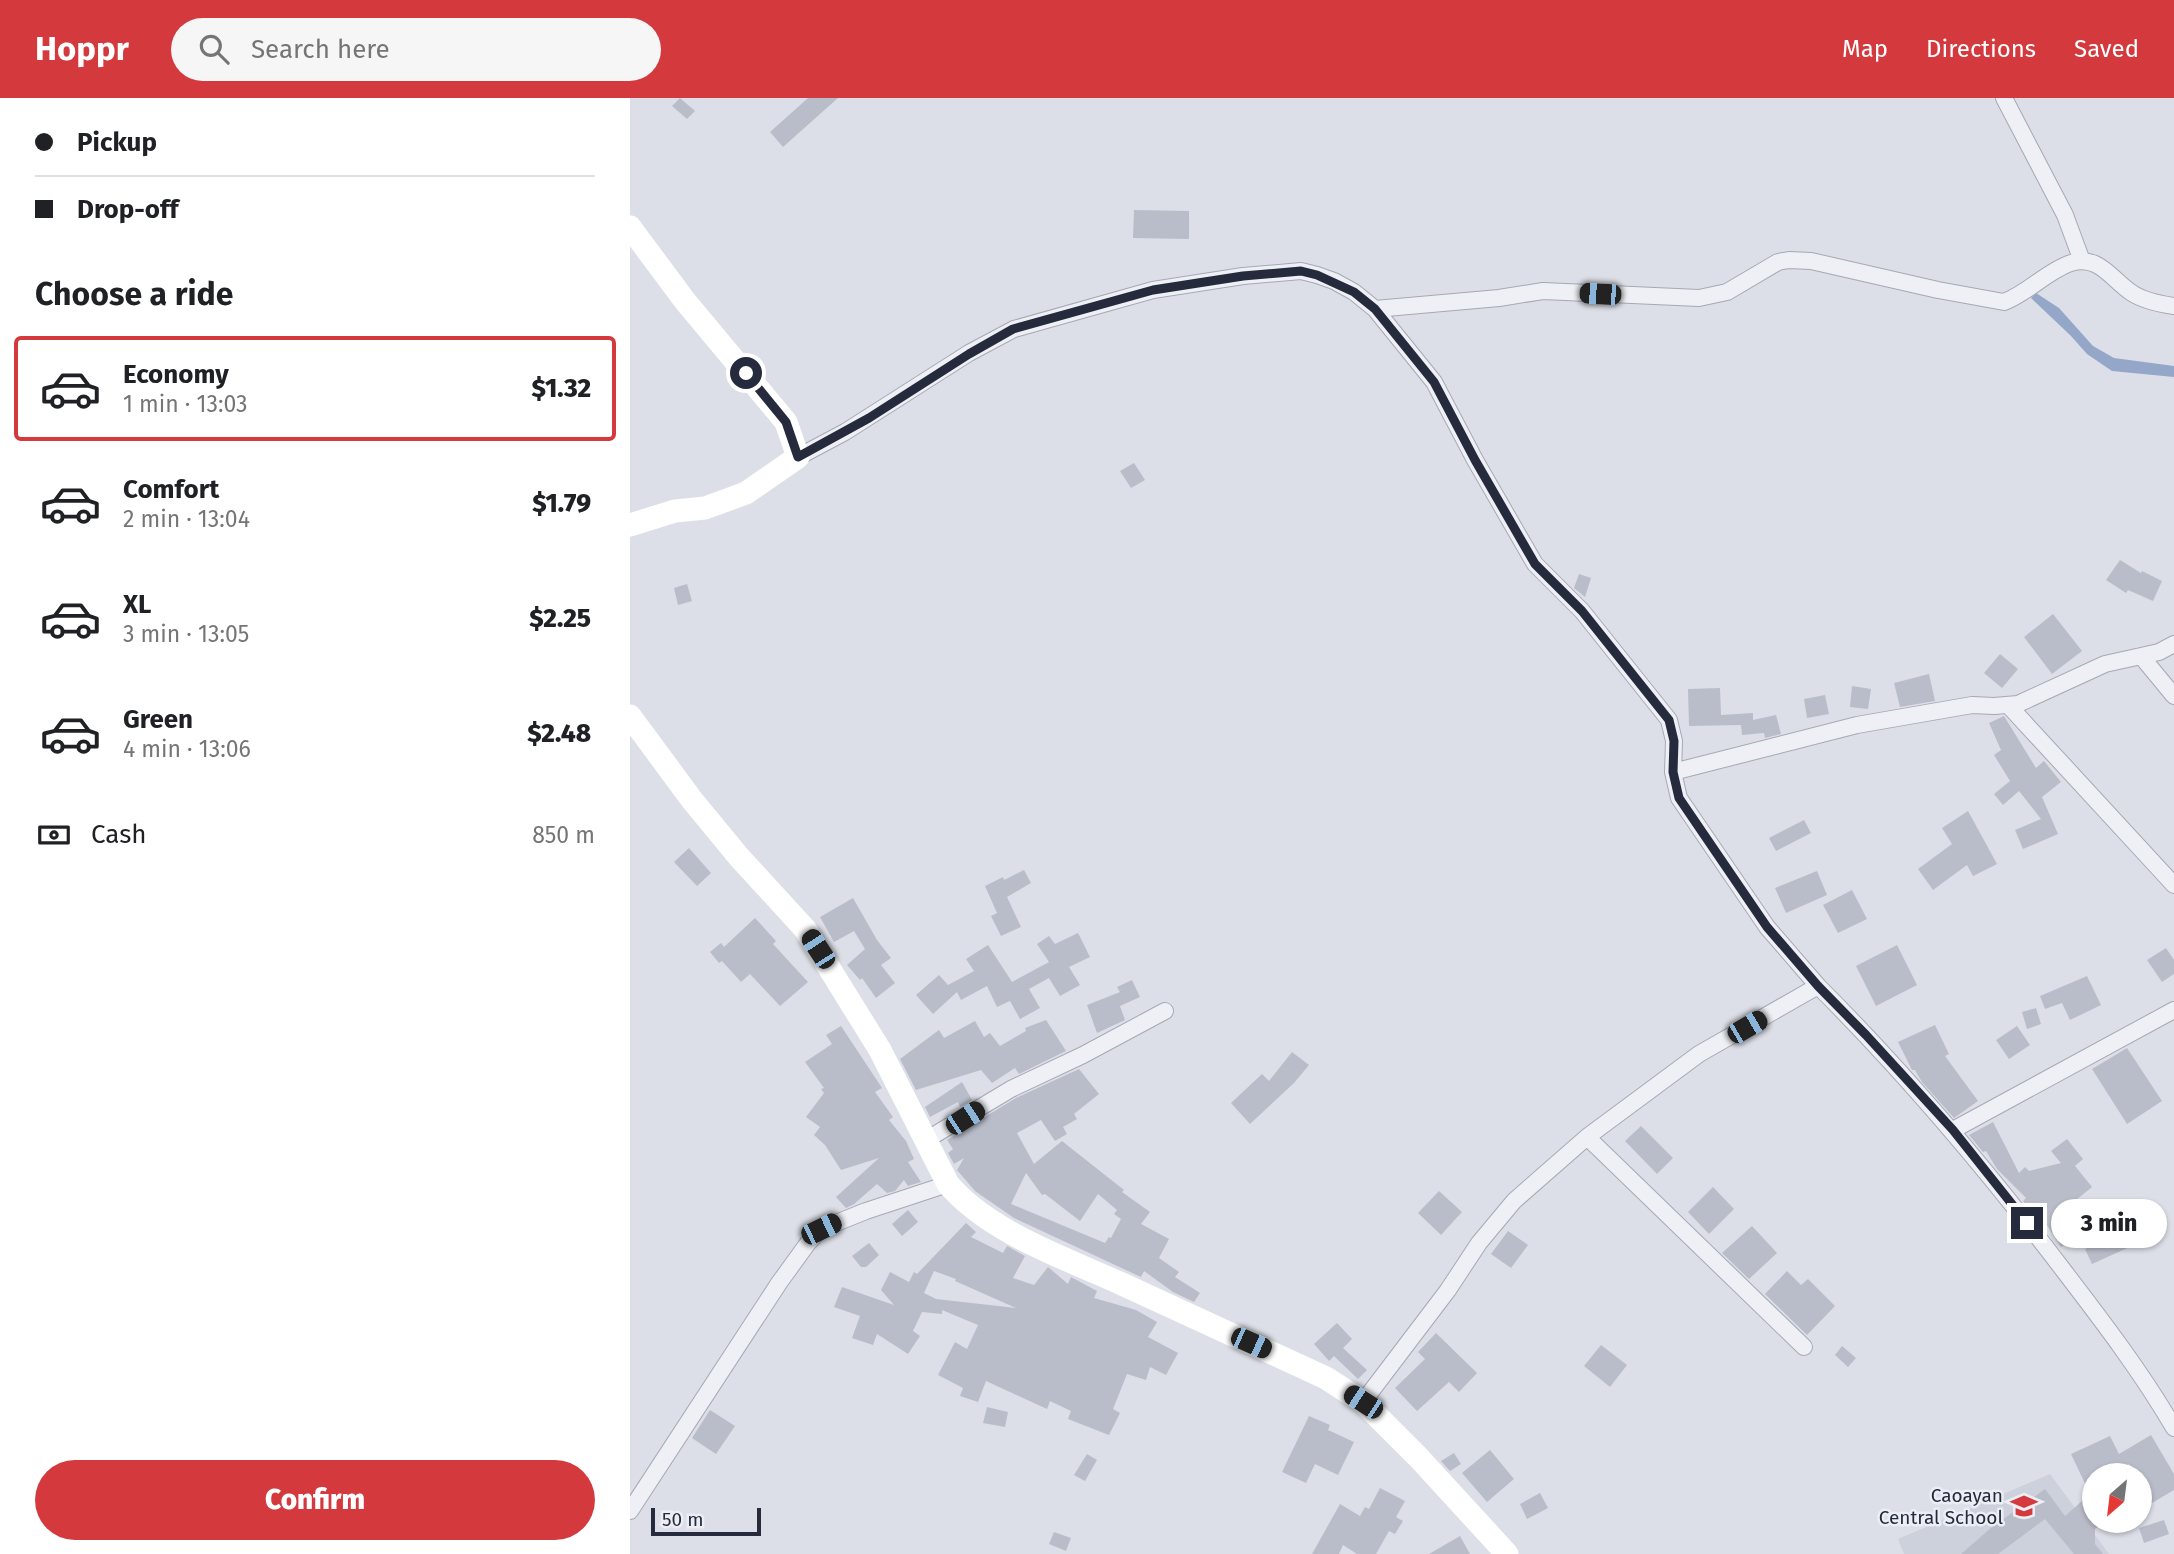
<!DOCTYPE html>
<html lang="en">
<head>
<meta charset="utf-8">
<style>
	body { margin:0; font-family:"Fira Sans",sans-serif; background:#f6f6f6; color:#202124; height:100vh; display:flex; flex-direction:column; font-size:26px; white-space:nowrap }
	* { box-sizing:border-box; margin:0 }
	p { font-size:23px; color:#757577 }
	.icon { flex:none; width:38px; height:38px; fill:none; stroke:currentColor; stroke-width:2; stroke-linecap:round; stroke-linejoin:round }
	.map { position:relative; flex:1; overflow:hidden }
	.side { display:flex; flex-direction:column; background:#fff; width:630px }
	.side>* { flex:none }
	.banner { display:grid; align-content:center; height:154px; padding:0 35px; background:#fff }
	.needle { width:46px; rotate:208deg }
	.fabs { position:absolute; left:1452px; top:1365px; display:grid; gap:14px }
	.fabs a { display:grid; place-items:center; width:70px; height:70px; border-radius:50%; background:#fff; box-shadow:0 2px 5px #0004; font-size:35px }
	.scale { position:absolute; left:21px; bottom:18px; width:110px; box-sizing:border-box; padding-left:7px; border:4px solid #252b3d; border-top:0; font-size:19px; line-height:24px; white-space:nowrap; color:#252b3d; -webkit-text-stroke:5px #ebeef4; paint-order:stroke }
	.end { position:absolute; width:32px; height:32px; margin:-16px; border:9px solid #252b3d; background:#fff; box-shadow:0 0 0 4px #fff }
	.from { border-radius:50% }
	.bubble { position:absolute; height:49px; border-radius:24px; background:#fff; box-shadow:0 2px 5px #0004; font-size:23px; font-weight:800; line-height:49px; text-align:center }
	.car { position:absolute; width:21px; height:42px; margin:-21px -10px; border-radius:9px; box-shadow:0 0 5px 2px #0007; background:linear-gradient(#222 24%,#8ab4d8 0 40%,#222 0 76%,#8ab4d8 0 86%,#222 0) }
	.banner b { display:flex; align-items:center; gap:24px; height:66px; font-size:26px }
	.banner b+b { border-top:2px solid #e0e0e0 }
	.banner i { width:18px; height:18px; background:#202124 }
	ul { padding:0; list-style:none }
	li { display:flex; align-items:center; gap:21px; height:105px; margin:0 14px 10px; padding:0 21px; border:4px solid transparent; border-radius:7px }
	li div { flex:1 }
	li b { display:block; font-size:26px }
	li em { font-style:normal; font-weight:800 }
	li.active { border-color:#d3393d }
	li>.icon { width:63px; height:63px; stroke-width:1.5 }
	h2 { padding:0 35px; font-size:32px; line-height:84px }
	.pay { display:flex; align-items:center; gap:18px; height:77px; padding:0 35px; font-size:26px }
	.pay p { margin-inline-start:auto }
	.cta { display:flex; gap:14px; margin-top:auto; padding:14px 35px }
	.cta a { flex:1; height:80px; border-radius:42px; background:#d3393d; color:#fff; font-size:28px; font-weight:800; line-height:80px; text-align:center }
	header { display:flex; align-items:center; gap:42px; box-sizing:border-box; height:98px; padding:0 35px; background:#d3393d; color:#fff }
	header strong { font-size:33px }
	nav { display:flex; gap:38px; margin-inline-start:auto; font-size:24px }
	.search { width:490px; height:63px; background:#f6f6f6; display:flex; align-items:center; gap:18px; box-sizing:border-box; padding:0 24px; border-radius:38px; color:#757577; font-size:26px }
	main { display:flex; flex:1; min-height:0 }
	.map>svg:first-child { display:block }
</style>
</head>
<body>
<header>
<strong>Hoppr</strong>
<div class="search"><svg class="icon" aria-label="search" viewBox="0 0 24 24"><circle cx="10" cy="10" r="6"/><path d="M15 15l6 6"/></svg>Search here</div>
<nav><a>Map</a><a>Directions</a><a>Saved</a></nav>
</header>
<main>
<section class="side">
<div class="banner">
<b><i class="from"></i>Pickup</b>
<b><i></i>Drop-off</b>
</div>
<h2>Choose a ride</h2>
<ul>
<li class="active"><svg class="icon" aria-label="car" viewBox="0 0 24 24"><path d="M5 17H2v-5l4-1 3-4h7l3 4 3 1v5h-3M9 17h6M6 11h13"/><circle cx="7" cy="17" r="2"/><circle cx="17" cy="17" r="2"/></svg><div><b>Economy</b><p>1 min · 13:03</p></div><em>$1.32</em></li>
<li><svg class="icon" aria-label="car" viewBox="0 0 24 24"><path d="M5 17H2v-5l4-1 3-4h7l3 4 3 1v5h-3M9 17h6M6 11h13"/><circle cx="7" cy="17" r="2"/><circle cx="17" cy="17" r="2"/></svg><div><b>Comfort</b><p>2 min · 13:04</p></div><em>$1.79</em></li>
<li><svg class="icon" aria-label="car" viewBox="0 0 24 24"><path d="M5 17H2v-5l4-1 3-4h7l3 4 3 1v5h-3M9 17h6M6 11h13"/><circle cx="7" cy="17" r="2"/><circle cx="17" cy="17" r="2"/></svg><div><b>XL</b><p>3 min · 13:05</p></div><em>$2.25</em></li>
<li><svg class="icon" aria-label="car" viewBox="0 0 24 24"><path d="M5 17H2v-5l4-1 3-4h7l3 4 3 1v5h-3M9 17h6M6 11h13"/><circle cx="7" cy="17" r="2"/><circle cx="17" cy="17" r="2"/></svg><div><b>Green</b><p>4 min · 13:06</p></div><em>$2.48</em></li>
</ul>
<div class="pay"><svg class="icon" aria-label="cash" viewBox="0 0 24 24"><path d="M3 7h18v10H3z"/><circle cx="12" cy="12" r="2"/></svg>Cash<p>850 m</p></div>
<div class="cta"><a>Confirm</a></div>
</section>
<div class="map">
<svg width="1544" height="1456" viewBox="0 0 1544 1456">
	<rect width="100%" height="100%" fill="#dcdfe7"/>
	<path fill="#cdd1dc" d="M1420,1376L1479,1456H1274L1268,1441Z"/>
	<path fill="#94a7c9" d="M1406,195L1429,210L1463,248L1484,260L1544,268V279L1482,273L1457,256L1441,238L1401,200Z"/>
	<path fill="#b9bdca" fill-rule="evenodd" d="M50,0L65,13L57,21L42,8Z
		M178,0H208L153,49L140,34Z
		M504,112L559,113V141L503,140Z
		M504,365L515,382L501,390L490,373Z
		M1490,462L1511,475L1512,473L1532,483L1523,503L1498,492L1496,495L1476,482Z
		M949,476L961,480L955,499L944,490Z
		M57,486L62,503L48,507L44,490Z
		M1423,516L1452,553L1422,576L1394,539Z
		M1370,556L1388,571L1372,590L1354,575Z
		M1299,576L1305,603L1270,609L1264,585Z
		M1222,588L1241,591L1238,611L1220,609Z
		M1090,590L1091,617L1123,615V622L1146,617L1151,636L1135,640L1134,635L1112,637L1111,627L1059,628L1058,591Z
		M1195,597L1199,616L1177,620L1174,601Z
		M1374,618L1406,670L1414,663L1431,684L1412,699L1428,736L1393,751L1385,732L1411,721L1389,693L1373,707L1364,696L1380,683L1364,657L1371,652L1359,625Z
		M1338,713L1367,766L1343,778L1337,767L1303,792L1288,771L1322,746L1312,730Z
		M1174,722L1181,735L1146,753L1139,740Z
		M59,750L81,775L67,788L44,764Z
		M394,772L401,785L377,799L391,829L371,838L361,818L367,815L355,788L373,779L374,782Z
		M1187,773L1197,797L1156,815L1145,790Z
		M1222,792L1237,821L1208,835L1193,807Z
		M223,800L247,842L261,860L251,867L265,885L246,900L232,880L230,882L217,867L235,851L224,833L204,844L190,819Z
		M125,820L146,843L143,846L178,884L150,908L120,876L111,884L92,863L89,865L80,854L91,845L94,849Z
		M448,835L460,859L439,869L450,887L430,898L419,880L399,891L410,910L390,921L380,903L367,909L357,888L331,902L327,894L303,916L286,897L309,877L318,887L344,873L336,861L358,847L382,884L419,864L407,846L419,838L425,846Z
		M1267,847L1287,887L1246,908L1226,868Z
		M1536,850L1544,862V876L1532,884L1517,862Z
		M1457,878L1471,907L1440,922L1432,905L1415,911L1410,898Z
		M502,882L510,899L490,908L495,922L467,935L457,907L490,894L487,889Z
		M1406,910L1411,926L1397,931L1392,914Z
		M416,922L436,953L389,976L385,970L362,985L351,972L286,992L270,961L309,932L314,940L345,923L354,939L360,935L370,948L396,933L395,930Z
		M1305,927L1319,956L1315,958L1348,1003L1324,1020L1292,984L1285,972H1282L1268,944Z
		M211,928L252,990L245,994L263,1019L259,1022L276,1043L284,1061L278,1064L291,1084L278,1088L274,1082L265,1093L257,1095L247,1086L224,1106L216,1110L206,1099L249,1060L211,1072L195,1047L184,1037L190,1029L176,1019L194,995L191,991L194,990L175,964L202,946L196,937Z
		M1387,928L1400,947L1379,961L1366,942Z
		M1497,950L1532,1003L1497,1026L1462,971Z
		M662,954L679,967L664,985L620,1026L601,1005L632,976L639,983Z
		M449,971L469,996L444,1016L447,1021L433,1029L437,1036L425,1043L411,1022L387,1035L404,1066L432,1043L494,1092L492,1094L520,1114L511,1126L539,1141L529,1160L549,1174L545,1179L570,1195L564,1204L543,1194L514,1173L511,1179L384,1120L345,1093L327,1072L334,1060L324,1066L318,1055L323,1051L317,1042L386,1000ZM396,1075L412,1097L415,1096L450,1123L468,1096L487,1112L484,1116L491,1121L481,1140L479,1139L475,1145L381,1106Z
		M332,984L342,1002L330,1009L328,1004L300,1019L295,1009Z
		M1363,1024L1389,1075L1395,1069L1399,1073L1431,1065L1421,1053L1437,1041L1453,1061L1445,1068L1462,1089L1435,1111L1451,1136L1431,1149L1413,1121L1409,1124L1393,1103L1396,1100L1367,1071L1356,1053L1353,1054L1339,1037Z
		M1011,1028L1043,1060L1027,1076L995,1043Z
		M1083,1089L1104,1111L1079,1136L1058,1114Z
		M809,1093L832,1114L811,1137L788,1115Z
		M278,1112L288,1124L272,1138L262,1126Z
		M336,1125L346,1134L341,1139L373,1155L377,1148L395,1158L383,1180L404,1187L418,1169L438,1186L441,1179L467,1193L464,1200L506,1212L527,1224L518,1239L548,1255L536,1277L520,1269L516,1282L497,1276L483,1311L490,1315L479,1337L438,1321L441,1313L420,1303L417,1311L356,1283L348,1304L330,1298L333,1290L308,1277L325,1244L337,1251L348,1227L312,1212V1216L292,1214L283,1233L290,1238L278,1256L247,1236L243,1247L222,1240L230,1218L204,1209L212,1189L264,1207L251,1192L260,1174L279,1184L284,1174L287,1176ZM304,1173L326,1181L325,1183L386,1210L306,1201L294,1195Z
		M1122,1128L1147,1155L1119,1181L1092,1155Z
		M1497,1132L1504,1147L1462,1166L1455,1151Z
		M878,1133L898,1147L881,1170L861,1156Z
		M239,1145L249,1157L236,1169H231L222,1158Z
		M1157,1173L1171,1187L1178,1181L1205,1208L1177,1237L1135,1196Z
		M707,1225L722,1241L713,1250L737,1272L728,1281L704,1258L699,1263L684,1246Z
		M806,1235L847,1275L829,1294L819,1284L787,1313L765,1290L795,1261L788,1254Z
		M971,1247L997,1267L980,1289L954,1268Z
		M1212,1248L1226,1260L1218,1269L1205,1257Z
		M357,1309L378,1314L375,1329L353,1325Z
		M80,1312L105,1328L86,1356L62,1340Z
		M679,1318L700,1327L698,1332L724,1344L708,1377L685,1366L676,1385L652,1374Z
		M1521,1337L1544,1376V1392L1522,1405L1510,1385V1377H1505L1499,1366L1475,1377H1465V1423H1474L1465,1431V1446L1473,1456H1444L1415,1421L1368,1456H1331L1361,1430L1415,1391L1435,1418L1460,1396L1441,1356L1480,1338L1489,1356Z
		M860,1352L884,1381L857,1404L832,1375Z
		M824,1355L831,1366L820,1373L811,1363Z
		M457,1356L467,1362L455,1383L444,1377Z
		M750,1390L775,1403L766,1419L773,1423L765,1436L759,1433L746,1456H727L713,1447L709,1456H682L710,1406L730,1418L735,1409L739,1411Z
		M910,1395L918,1410L897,1421L890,1406Z
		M1534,1422L1539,1436L1514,1445L1509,1430Z
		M424,1434L441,1440L436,1453L419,1446Z
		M830,1438L840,1456H799Z"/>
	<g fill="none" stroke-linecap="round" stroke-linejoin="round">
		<g stroke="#a5a9b4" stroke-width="18">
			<path id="street" d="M1374,0L1435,117L1452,163
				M745,211L869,200L913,193L1069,200L1097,194L1148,164L1159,162L1181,163L1308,192L1374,204C1398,195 1417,173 1441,165C1469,156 1482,182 1502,195C1514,203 1530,206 1544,208
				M168,359L215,334L339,255L384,231L523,192L613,178L671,173L687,177L704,183L724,194L745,211L804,284L845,362L905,466L952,513L1039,622L1044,643L1043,674L1049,700L1137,829L1188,888
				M1511,558L1544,598
				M1379,608L1544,787
				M1043,674L1227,627L1342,607L1364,608L1388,606L1475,566L1529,554L1544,546
				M1323,1032L1544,912
				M957,1039L1174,1249
				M296,1042L381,991L453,957L535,913
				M733,1304L818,1192L849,1145L884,1103L957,1039L1069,956L1188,888C1277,977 1358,1073 1434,1173C1473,1224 1512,1275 1544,1330
				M0,1413L149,1185L178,1145L191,1131L236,1113L318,1086"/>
		</g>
		<use href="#street" stroke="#eef0f5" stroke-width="16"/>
		<path stroke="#fff" stroke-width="23" d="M0,129L55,203L156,324L168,359L116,395L75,410L45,413L0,427
			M0,618L62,702L109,759L175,831L250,952L318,1086C360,1135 435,1160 492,1186C560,1218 628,1249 696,1280L733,1304L789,1360L877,1456"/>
	</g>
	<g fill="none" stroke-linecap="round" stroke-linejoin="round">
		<path stroke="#252b3d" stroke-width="9" d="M116,275L156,324L168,359L239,320L339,256L383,231L523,192L613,178L671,173L687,177L724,194L745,211L804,284L845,362L905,466L952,513L1039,622L1044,643L1043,674L1049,700L1137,829L1188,888L1236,937L1323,1032L1397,1125"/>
	</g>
	<defs>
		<g id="school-bare" transform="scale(2.1)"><path d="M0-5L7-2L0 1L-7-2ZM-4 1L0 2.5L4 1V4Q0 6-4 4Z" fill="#d3393d" stroke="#ebeef4" stroke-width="2.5" paint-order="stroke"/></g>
	</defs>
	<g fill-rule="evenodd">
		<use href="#school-bare" x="1394" y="1408"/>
	</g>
	<g text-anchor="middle" stroke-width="5" stroke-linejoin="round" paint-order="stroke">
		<g font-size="19" fill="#252b3d" stroke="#ebeef4" text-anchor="end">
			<text x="1373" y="1404">Caoayan<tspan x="1373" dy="22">Central School</tspan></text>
		</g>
	</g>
</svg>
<div class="fabs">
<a><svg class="needle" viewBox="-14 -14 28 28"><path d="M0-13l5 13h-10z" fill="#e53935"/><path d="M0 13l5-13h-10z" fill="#757577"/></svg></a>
</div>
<div class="scale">50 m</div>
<i class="end from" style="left:116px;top:275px"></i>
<i class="end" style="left:1397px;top:1125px"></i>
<div class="bubble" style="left:1421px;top:1101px;width:116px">3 min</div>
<i class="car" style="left:970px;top:196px;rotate:273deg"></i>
<i class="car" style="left:188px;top:851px;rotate:327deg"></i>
<i class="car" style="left:1117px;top:929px;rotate:60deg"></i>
<i class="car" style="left:335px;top:1020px;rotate:57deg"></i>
<i class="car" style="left:191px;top:1131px;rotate:64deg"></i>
<i class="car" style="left:621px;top:1245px;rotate:114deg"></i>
<i class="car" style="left:733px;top:1304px;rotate:303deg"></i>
</div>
</main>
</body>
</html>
